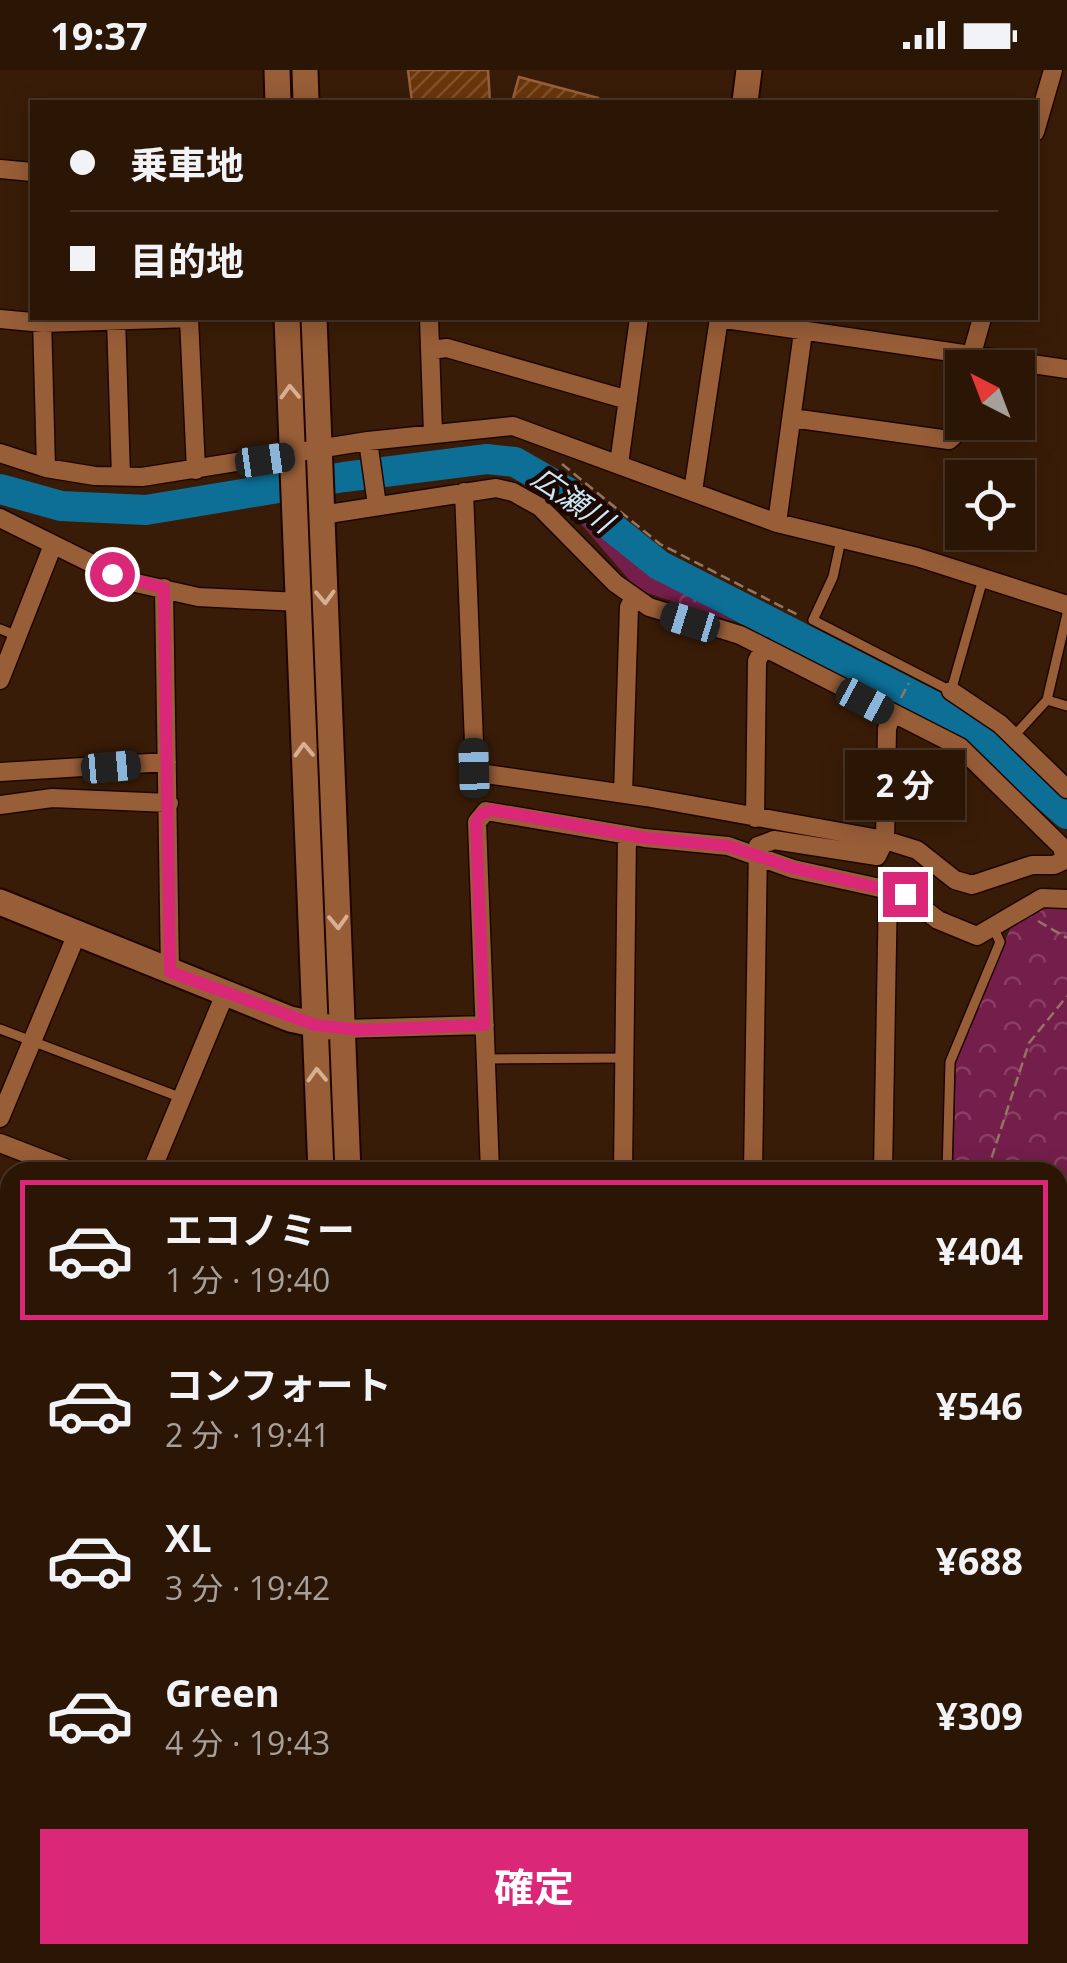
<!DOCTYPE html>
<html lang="ja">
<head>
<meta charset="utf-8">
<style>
	body { margin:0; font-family:"Open Sans","Noto Sans JP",sans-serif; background:#372213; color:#f1f3f6; height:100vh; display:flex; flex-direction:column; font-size:38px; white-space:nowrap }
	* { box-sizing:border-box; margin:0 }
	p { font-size:32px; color:#a69f9a }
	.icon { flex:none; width:55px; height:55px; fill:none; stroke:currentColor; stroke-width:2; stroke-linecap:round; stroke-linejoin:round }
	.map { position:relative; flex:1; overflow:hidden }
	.sheet { position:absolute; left:0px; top:1092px; width:1068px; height:802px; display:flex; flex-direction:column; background:#2b1505; border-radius:30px 30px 0 0; box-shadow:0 5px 25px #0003,0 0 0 2px #473427 }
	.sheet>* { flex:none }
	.hud { position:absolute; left:30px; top:30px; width:1008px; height:220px; border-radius:0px; box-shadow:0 5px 25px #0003,0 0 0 2px #473427; display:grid; align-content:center; height:220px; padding:0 40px; background:#2b1505 }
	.needle { width:65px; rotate:318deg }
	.tools { position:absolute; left:945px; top:280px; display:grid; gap:20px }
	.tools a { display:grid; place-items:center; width:90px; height:90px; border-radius:0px; background:#2b1505; box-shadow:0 5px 25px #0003,0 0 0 2px #473427; font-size:50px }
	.end { position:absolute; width:45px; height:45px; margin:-22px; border:12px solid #db2777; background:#fff; box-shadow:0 0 0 5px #fff }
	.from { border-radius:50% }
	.bubble { position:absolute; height:70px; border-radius:0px; background:#2b1505; box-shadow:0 5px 25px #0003,0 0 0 2px #473427; font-size:32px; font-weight:700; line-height:70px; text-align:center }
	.car { position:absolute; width:30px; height:60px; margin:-30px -15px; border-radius:12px; box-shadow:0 0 8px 2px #0007; background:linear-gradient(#222 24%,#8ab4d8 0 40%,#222 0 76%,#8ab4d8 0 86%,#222 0) }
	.hud b { display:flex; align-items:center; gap:35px; height:95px; font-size:38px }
	.hud b+b { border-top:2px solid #473427 }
	.hud i { width:25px; height:25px; background:#f1f3f6 }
	ul { padding:18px 0 0; list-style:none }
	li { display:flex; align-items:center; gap:30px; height:140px; margin:0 20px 15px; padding:0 20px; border:5px solid transparent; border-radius:0px }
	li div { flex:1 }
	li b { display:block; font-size:38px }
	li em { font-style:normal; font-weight:700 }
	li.current { border-color:#db2777 }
	li>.icon { width:90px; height:90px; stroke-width:1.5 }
	.primary-button { display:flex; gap:20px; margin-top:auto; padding:20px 40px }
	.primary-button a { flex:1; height:115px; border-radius:0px; background:#db2777; color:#fff; font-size:40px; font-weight:700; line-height:115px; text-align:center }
	.status { display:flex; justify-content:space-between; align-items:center; height:70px; padding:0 50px; background:#2b1505; direction:ltr }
	.status svg { height:28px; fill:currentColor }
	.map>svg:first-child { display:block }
</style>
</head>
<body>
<div class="status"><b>19:37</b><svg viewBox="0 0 49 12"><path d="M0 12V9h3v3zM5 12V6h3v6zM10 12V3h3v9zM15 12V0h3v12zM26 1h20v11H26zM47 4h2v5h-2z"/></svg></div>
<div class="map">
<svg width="1067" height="1893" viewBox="0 0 1067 1893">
	<defs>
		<pattern id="park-crowns" width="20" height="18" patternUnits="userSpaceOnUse" patternTransform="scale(2.5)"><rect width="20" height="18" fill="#741e4b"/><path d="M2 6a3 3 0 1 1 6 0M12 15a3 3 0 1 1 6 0" fill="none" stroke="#893e63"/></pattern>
		<pattern id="building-hatch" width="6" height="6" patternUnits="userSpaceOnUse" patternTransform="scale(2.5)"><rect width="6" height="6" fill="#6b350a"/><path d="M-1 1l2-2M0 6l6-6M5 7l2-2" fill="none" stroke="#81522c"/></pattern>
	</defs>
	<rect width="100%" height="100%" fill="#391c07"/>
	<path fill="url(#park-crowns)" d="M574,446L657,507L735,552L638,520Z
		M1042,834L1067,835V1210L1058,1206V1102H953L956,993L1012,854Z"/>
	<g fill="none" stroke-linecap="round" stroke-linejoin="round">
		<path stroke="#0d6f96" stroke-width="30" d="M0,419L61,436L146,440L344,407L487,389L515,392L569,423L659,495L959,649L1067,744"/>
	</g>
	<path fill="url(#building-hatch)" stroke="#9a5f3a" stroke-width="2.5" d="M408,0H488L490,32H412Z
		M519,7L598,28L597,32H512Z"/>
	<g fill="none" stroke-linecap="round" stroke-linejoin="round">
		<g stroke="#1f0500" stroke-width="12">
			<path id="lane" d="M841,470L833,507L813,550L951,621L983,509
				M0,559L17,566
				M1047,630L1067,636
				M1014,666L1047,630L1067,544
				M0,959L182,1028
				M486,989L623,988
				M947,1102L950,992L1000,872L993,857
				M1058,1210L1067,1214
				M0,1356L10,1354
				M0,1463L10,1458
				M1058,1673L1067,1683"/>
		</g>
		<g stroke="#1f0500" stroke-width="21">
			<path id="street" d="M1035,62L1053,0
				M0,99L32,102
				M42,248L46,398
				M116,248L121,407
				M189,248L196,400
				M429,248L433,364
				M718,248L1067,299
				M0,249L43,253L189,248
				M430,280L447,278L628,330
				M968,298L982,248
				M792,348L949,370L960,360L962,340
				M368,371L377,435
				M0,383L46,398L95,406L142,407L368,371L513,356L777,453L917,487L1067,535
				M619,394L639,248
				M693,421L719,248
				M322,445L496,418L513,422L540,437L615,513L649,537L740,565L960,677L1062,777L1065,790L1054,795H1032L972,815L955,810L917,780L885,770L646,727L479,703L475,698L464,422
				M0,448L127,511L198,527L299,532
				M777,453L803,262
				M164,518L170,902
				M0,610L53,475
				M951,621L1000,654L1067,719
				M0,702L167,692
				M623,724L629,537L634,528
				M0,735L52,728L169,733
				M755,748L757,591L764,577
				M343,959L485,955
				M0,1048L76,866
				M0,1073L75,1102
				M151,1102L225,924
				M490,1102L477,752L486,741L645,768L728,776L793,799L903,823L938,850L977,866L1042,828L1067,829
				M623,1102L627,765
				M753,1102L758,776L774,770L877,786L885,770L887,659L891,645
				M883,1102L888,818
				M0,1255L10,1253
				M0,1405L10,1430
				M1058,1449H1067
				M1058,1535L1067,1532
				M0,1718L10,1734
				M0,1799L10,1796
				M139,1885L147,1893
				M181,1893L190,1885"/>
		</g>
		<g stroke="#1f0500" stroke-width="29">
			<path id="secondary" d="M277,0L278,32
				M305,0L306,32
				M745,32L749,0
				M287,248L321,1102
				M314,248L348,1102
				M0,832L290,949L328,957
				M1058,1287H1067
				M0,1563L10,1566
				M1058,1630L1067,1621
				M38,1893L47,1885
				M74,1893L82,1885
				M785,1893L793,1885"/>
		</g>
		<path stroke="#957561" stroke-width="2.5" stroke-dasharray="10 5" stroke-linecap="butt" d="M562,394L660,474L798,545
			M901,628L909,613
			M1038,851L1067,868
			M987,1102L1029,973L1067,926
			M1058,1132L1067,1135
			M889,1885L896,1893"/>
		<use href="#lane" stroke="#985e38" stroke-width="9"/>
		<use href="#street" stroke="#985e38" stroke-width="18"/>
		<use href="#secondary" stroke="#985e38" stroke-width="25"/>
	</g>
	<defs><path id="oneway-chevron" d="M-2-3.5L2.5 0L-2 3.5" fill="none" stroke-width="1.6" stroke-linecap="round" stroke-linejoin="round" transform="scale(2.5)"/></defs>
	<g stroke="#d9af94">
		<use href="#oneway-chevron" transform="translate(290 322) rotate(-92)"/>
		<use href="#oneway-chevron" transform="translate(325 527) rotate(88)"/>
		<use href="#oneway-chevron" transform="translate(304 680) rotate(-92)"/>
		<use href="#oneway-chevron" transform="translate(338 852) rotate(88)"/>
		<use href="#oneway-chevron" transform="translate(317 1005) rotate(-92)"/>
	</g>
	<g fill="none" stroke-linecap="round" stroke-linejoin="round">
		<path stroke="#db2777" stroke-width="12" d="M112,504L164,518L170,902L315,955L359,960L484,955L476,752L481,744L492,740L645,768L728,776L793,798L905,824"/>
	</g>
	<g text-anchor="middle" stroke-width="9" stroke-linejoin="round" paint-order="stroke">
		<g font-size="30" font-style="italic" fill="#c9e8f9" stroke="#1c0700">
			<text transform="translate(572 430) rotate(35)" y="10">広瀬川</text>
		</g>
	</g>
</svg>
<div class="tools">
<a><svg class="needle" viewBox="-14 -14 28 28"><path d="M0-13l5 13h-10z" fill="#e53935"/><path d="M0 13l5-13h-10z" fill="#a69f9a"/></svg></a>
<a><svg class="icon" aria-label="locate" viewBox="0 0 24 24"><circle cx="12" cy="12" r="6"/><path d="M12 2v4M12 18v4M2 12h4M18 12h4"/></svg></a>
</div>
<i class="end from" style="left:112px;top:504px"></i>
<i class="end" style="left:905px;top:824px"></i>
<div class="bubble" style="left:845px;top:680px;width:120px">2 分</div>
<i class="car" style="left:265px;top:390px;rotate:82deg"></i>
<i class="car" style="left:690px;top:552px;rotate:287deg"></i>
<i class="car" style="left:865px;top:631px;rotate:118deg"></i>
<i class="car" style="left:111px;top:697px;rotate:85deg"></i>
<i class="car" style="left:474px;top:698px;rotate:358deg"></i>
<div class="hud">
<b><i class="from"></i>乗車地</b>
<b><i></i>目的地</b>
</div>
<section class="sheet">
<ul>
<li class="current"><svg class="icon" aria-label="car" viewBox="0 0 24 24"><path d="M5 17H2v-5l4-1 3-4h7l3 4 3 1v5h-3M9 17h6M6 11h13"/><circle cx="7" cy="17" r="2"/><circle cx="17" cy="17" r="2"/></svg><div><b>エコノミー</b><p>1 分 · 19:40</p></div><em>¥404</em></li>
<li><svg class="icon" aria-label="car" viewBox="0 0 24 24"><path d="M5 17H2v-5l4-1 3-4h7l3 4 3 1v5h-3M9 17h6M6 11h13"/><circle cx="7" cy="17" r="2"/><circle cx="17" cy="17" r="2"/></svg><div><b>コンフォート</b><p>2 分 · 19:41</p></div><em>¥546</em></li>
<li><svg class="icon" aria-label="car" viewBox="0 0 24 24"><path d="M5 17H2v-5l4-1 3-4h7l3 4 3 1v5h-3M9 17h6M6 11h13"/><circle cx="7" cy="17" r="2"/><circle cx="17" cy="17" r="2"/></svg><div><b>XL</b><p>3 分 · 19:42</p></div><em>¥688</em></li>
<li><svg class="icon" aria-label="car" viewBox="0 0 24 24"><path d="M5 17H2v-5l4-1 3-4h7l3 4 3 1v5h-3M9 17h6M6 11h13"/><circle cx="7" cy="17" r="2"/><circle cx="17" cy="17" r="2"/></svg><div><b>Green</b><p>4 分 · 19:43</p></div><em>¥309</em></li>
</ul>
<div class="primary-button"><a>確定</a></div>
</section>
</div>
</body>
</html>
